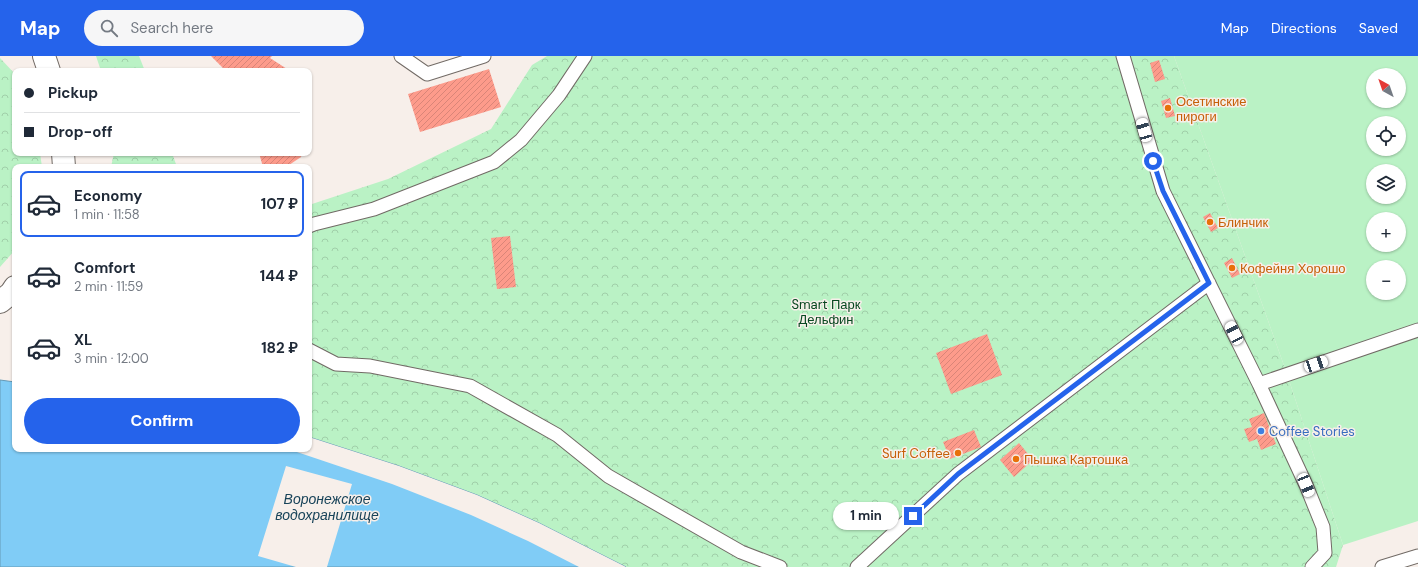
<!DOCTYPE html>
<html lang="en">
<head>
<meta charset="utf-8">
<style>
	body { margin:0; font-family:"DM Sans",sans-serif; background:#f6f6f7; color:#1f2937; height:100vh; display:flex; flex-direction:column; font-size:15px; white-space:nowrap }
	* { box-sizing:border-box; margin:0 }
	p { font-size:13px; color:#747a83 }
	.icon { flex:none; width:22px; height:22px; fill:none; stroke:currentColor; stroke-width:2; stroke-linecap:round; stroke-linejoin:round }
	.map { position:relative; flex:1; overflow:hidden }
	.details { position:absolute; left:12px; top:108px; width:300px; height:288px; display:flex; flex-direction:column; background:#fff; border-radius:8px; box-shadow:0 1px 3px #0004 }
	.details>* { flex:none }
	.top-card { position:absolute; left:12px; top:12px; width:300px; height:88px; border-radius:8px; box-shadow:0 1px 3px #0004; display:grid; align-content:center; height:88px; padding:0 12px; background:#fff }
	.needle { width:26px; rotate:320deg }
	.controls { position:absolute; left:1366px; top:12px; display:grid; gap:8px }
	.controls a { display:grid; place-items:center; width:40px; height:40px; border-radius:50%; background:#fff; box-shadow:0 1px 3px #0004; font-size:20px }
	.end { position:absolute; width:18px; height:18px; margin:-9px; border:5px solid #2563eb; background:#fff; box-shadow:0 0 0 2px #fff }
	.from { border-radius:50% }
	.bubble { position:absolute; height:28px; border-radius:14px; background:#fff; box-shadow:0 1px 3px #0004; font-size:13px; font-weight:700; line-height:28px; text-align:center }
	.car { position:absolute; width:12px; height:24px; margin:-12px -6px; border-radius:5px; box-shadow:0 0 3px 1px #0007; background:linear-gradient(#fff 24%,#345 0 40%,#fff 0 76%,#345 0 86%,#fff 0) }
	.top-card b { display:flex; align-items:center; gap:14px; height:38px; font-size:15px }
	.top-card b+b { border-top:1px solid #e0e1e3 }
	.top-card i { width:10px; height:10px; background:#1f2937 }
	ul { padding:7px 0 0; list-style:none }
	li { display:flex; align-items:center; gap:12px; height:66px; margin:0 8px 6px; padding:0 4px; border:2px solid transparent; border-radius:8px }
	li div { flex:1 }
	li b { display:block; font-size:15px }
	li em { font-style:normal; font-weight:700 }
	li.active { border-color:#2563eb }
	li>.icon { width:36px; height:36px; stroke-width:1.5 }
	.action { display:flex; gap:8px; margin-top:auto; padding:8px 12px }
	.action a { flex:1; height:46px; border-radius:24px; background:#2563eb; color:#fff; font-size:16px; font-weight:700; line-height:46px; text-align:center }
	header { display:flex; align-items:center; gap:24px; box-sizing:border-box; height:56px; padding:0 20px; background:#2563eb; color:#fff }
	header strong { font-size:19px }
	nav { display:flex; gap:22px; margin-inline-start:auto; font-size:14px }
	.search { width:280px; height:36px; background:#f6f6f7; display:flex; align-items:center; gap:10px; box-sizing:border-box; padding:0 14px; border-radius:22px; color:#747a83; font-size:15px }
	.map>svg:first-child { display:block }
</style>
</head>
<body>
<header>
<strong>Map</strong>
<div class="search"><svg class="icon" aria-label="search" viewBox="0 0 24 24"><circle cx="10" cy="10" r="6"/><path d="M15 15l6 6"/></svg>Search here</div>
<nav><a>Map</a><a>Directions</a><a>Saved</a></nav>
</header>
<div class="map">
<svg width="1418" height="511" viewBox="0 0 1418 511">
	<defs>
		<pattern id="forest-crowns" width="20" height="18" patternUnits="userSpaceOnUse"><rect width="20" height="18" fill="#baf2c5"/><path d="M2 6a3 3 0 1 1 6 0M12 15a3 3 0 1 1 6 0" fill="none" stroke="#a0cfa9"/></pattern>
		<pattern id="building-hatch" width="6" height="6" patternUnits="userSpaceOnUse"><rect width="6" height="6" fill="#fd9b8b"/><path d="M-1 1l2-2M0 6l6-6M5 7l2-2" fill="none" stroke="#d98578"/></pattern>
	</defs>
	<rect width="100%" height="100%" fill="#f7efea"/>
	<path fill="#baf2c5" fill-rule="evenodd" d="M1174,0H1418V465L1343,489L1287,318ZM1373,19H1399V45H1373ZM1373,67H1399V93H1373ZM1373,115H1399V141H1373ZM1373,163H1399V189H1373ZM1373,211H1399V237H1373Z"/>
	<path fill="url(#forest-crowns)" d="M96,0H139L145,15H101Z
		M547,0H1174L1287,318L1343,489L1336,511H626L539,467L477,439L399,410L309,381V149L388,123L491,73L532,9Z
		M0,2L15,18V97H40L42,111H15V194L0,211Z
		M114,97H172L177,111H111Z"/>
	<path fill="#80ccf6" stroke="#659ab6" d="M0,324L15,326V393H309V381L399,410L477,439L539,467L626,511H0Z"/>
	<path fill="#f7efea" d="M309,381L399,410L477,439L539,467L626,511H579L528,485L471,459L392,428L288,393H309Z
		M286,410L352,428L327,511H296L258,500Z"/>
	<path fill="url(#building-hatch)" d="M211,0H272L270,2L287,13L285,15H226Z
		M1159,4L1165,23L1155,26L1150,7Z
		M489,13L501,51L420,76L408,38Z
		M1170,42L1175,60L1166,62L1161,45Z
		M259,97H302L301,101L286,111H263Z
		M1210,157L1218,172L1211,176L1203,161Z
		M510,180L516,231L497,233L491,182Z
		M1232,202L1240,218L1232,222L1224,207Z
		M987,278L1002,319L951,338L936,297Z
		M1264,357L1276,388L1261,394L1257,383L1249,386L1244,373L1252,371L1249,363Z
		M974,374L981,391L950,403L943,386Z
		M1019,387L1033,404L1014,421L1000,404Z"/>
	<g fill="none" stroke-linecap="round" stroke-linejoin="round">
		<g stroke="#716a65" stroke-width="15">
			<path id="service" d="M401,0L427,18L484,0
				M1123,0L1163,135L1259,328L1306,429L1323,471L1325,497L1312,511
				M309,170L314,168L374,153L494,106L521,84L559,39L585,0
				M309,294L336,308L370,310L470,330L557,379L608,420L741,496L780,511
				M1259,328L1418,274
				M857,511L958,418L1209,227
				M1382,511L1418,500"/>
		</g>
		<g stroke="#716a65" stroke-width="24">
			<path id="tertiary" d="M44,0L49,15
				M63,97L64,111
				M0,246L11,237L15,231"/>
		</g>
		<use href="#service" stroke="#fff" stroke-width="13"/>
		<use href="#tertiary" stroke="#fff" stroke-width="22"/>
	</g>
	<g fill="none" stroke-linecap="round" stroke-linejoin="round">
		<path stroke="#2563eb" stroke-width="5" d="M913,460L958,418L1209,227L1163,135L1153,105"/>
	</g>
	<g fill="#e8710a" stroke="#f7efea" stroke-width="1.5">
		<circle cx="1168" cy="52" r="4"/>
		<circle cx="1210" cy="166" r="4"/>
		<circle cx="1232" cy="212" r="4"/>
		<circle cx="958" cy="397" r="4"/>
		<circle cx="1016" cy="403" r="4"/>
	</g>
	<circle fill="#3f7fe0" stroke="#f7efea" stroke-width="1.5" cx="1261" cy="375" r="4"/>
	<g text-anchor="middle" stroke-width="3" stroke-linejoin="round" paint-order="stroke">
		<g font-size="13" fill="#c56008" stroke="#f7efea" text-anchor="start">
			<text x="1176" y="50">Осетинские<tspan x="1176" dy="15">пироги</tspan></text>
			<text x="1218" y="171">Блинчик</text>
			<text x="1240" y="217">Кофейня Хорошо</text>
			<text x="950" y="402" text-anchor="end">Surf Coffee</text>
			<text x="1024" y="408">Пышка Картошка</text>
		</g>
		<g font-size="13" fill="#084820" stroke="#f7efea">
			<text x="826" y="253">Smart Парк<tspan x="826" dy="15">Дельфин</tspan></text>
		</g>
		<g font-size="13" fill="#366cbe" stroke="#f7efea" text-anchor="start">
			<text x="1269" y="380">Coffee Stories</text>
		</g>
		<g font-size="14" font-style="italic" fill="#184359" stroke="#f7efea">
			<text x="327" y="448">Воронежское<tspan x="327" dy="16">водохранилище</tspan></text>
		</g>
	</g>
</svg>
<div class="controls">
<a><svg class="needle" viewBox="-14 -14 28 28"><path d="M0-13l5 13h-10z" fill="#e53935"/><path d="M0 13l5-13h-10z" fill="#747a83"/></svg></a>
<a><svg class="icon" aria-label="locate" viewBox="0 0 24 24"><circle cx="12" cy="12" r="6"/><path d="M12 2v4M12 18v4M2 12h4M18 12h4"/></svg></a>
<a><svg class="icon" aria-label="layers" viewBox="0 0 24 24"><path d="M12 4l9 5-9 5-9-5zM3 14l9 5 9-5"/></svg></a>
<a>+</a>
<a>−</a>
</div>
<i class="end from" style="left:1153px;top:105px"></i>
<i class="end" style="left:913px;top:460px"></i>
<div class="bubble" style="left:833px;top:446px;width:66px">1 min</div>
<i class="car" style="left:1144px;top:74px;rotate:344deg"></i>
<i class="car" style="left:1234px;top:277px;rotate:333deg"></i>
<i class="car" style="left:1316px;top:308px;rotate:71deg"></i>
<i class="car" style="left:1306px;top:429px;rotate:158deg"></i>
<div class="top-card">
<b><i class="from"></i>Pickup</b>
<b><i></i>Drop-off</b>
</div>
<section class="details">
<ul>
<li class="active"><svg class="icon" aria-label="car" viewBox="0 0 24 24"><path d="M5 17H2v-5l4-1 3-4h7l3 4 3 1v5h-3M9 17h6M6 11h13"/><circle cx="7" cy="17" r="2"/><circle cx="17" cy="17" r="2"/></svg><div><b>Economy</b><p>1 min · 11:58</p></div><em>107 ₽</em></li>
<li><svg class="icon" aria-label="car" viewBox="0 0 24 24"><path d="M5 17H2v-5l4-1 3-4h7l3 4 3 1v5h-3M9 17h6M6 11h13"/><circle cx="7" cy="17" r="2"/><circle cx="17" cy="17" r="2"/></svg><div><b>Comfort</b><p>2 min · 11:59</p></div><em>144 ₽</em></li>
<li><svg class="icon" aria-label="car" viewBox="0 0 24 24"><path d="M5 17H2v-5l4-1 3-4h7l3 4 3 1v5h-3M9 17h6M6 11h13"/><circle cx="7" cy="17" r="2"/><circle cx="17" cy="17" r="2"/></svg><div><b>XL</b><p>3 min · 12:00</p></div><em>182 ₽</em></li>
</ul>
<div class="action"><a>Confirm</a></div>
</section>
</div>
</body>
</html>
